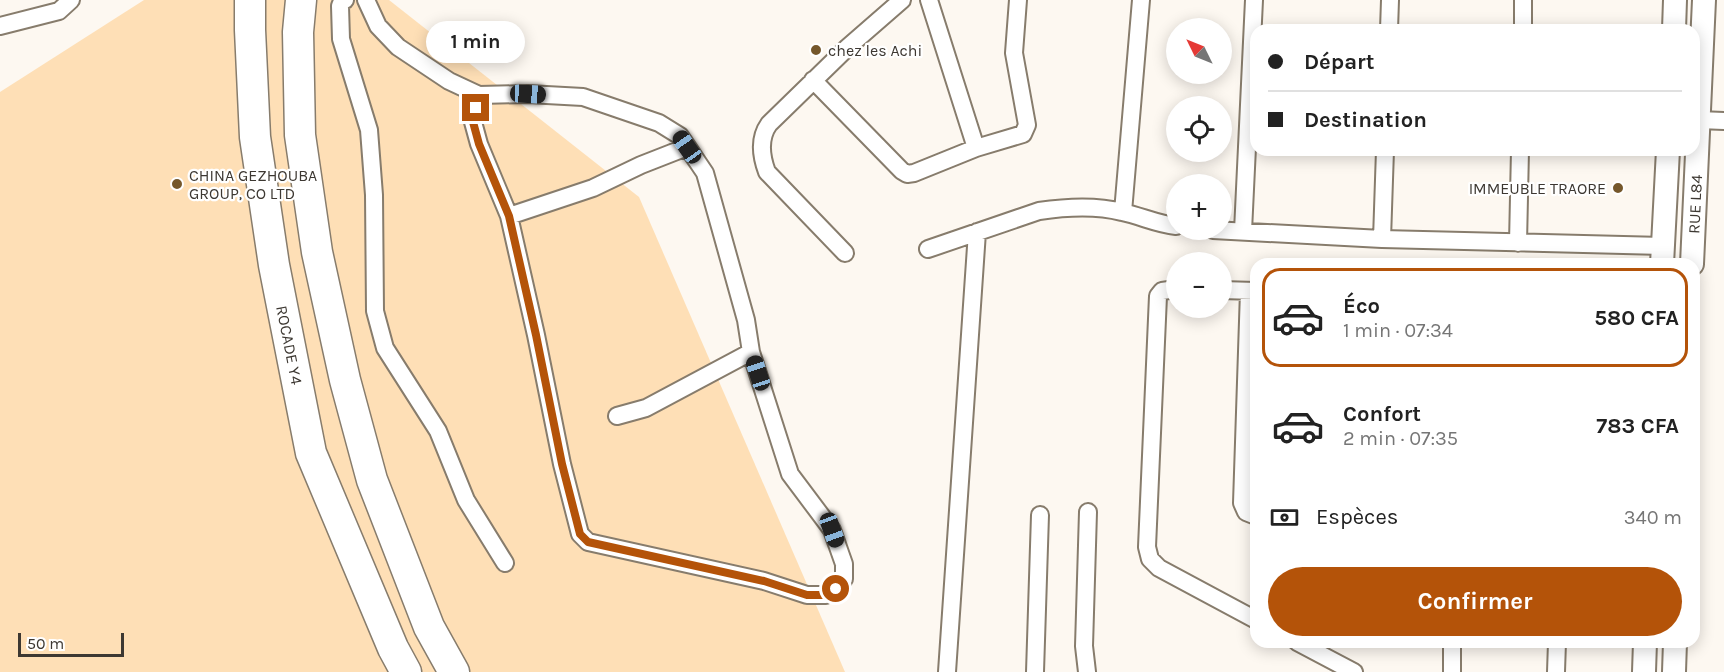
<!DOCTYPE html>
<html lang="fr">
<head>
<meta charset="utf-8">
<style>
	body { margin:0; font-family:Karla,sans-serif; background:#f2f2f2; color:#222; height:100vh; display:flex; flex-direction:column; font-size:22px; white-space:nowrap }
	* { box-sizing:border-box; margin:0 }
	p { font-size:20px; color:#767676 }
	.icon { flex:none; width:33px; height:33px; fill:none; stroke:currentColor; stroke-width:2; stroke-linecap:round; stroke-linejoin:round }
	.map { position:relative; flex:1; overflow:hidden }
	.drawer { position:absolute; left:1250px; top:258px; width:450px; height:390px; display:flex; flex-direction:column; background:#fff; border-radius:18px; box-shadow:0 3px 15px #0003 }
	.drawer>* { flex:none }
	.banner { position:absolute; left:1250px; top:24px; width:450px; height:132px; border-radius:18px; box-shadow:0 3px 15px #0003; display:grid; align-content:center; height:132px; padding:0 18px; background:#fff }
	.needle { width:39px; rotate:313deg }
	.fabs { position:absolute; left:1166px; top:18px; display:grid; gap:12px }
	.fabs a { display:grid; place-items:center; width:66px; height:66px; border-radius:50%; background:#fff; box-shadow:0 3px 15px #0003; font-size:30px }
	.scale { position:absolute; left:18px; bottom:15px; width:106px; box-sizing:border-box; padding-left:6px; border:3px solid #3d3832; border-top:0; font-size:16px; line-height:21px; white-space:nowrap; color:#3d3832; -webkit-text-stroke:4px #fff; paint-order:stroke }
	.end { position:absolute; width:27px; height:27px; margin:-14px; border:8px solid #b45309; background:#fff; box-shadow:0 0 0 3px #fff }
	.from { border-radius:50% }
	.bubble { position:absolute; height:42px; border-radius:21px; background:#fff; box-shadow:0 3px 15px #0003; font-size:20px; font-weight:700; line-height:42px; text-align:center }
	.car { position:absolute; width:18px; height:36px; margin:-18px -9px; border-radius:8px; box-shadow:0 0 4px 2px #0007; background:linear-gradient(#222 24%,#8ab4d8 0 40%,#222 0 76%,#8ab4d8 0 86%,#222 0) }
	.banner b { display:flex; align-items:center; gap:21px; height:57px; font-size:22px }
	.banner b+b { border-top:2px solid #e0e0e0 }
	.banner i { width:15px; height:15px; background:#222 }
	ul { padding:10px 0 0; list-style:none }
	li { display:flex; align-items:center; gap:18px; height:99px; margin:0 12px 9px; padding:0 6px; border:3px solid transparent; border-radius:18px }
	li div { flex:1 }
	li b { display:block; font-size:22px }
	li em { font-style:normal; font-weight:700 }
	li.current { border-color:#b45309 }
	li>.icon { width:54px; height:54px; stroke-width:1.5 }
	.pay { display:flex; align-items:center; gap:15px; height:66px; padding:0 18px; font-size:22px }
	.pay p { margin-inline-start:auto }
	.button { display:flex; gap:12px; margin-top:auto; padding:12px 18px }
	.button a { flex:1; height:69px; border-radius:36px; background:#b45309; color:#fff; font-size:24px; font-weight:700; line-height:69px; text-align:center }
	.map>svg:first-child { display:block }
</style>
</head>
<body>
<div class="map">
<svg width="1724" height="672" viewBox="0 0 1724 672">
	<rect width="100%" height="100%" fill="#fdf8f1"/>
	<path fill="#fedfb6" d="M144,0H389L639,197L845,672H0V92Z"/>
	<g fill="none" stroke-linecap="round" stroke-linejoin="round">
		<g stroke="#877c6c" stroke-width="20">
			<path id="street" d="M345,0L342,1L340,6L341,39L369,130L374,195L375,311L385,348L438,431L466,500L505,563
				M366,0L378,26L398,47L449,81L479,95L528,94L583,97L659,123L680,136L705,173L746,320L751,352L790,474L832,530L844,564V579L836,589L826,595H807L764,581L588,542L580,534L562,464L536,335L509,216L479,144L473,122L479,95
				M929,0L976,148
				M0,26L59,11L71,0
				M1389,30L1390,0
				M1523,30V0
				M813,80L902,171L907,174L914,173L976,148L1023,134L1027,125L1014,53L1018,0
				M1699,120L1724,121
				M1123,212L1141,0
				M509,216L593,188L641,165L687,147
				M1213,230L1382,239L1663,246
				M1243,231L1254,0
				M1382,239L1385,150
				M1518,243L1520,150
				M928,249L1039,211C1066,207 1095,205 1122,212C1141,216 1157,224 1176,226
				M845,253L767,172C761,156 759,138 769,124L848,47L902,0
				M1176,289L1162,291L1158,296L1147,547L1150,559L1159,568L1256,620
				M1221,290L1256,291
				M1249,291L1242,503L1246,512L1256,516
				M617,416L646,408L751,352
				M1297,642L1354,672
				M947,672L977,232
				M1035,672L1040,515
				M1087,672L1084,646L1088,512
				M1452,672V642
				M1556,672L1557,642"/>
		</g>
		<g stroke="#877c6c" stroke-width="26">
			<g id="secondary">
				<path d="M1674,30L1675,0"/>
				<path d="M1662,264L1668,150"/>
				<path id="s1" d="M1692,264L1704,0"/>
				<path d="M1644,672L1645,642"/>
				<path d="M1674,672L1675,642"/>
			</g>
		</g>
		<g stroke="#877c6c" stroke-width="33">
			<g id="highway">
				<path id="s2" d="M250,0V30L255,137L274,265L311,453L393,648L406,672"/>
				<path d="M301,0L298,32L300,135L317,252L345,380L372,480L429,627L454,672"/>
			</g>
		</g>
		<use href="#street" stroke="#fff" stroke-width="16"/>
		<use href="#secondary" stroke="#fff" stroke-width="22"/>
		<use href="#highway" stroke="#fff" stroke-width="30"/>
	</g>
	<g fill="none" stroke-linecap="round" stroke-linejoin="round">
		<path stroke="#b45309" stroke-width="8" d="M476,108L473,122L479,144L509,216L536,335L562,464L580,534L588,542L764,581L807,595H826L836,589"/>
	</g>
	<g fill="#75572b" stroke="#fff" stroke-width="2">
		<circle cx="816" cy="50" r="6"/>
		<circle cx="177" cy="184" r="6"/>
		<circle cx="1618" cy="188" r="6"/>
	</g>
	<g text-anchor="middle" stroke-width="4.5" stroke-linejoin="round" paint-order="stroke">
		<g font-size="16" fill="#3d3832" stroke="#fff" text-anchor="start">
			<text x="828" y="56">chez les Achi</text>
			<text x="189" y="181">CHINA GEZHOUBA<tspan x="189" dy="18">GROUP, CO LTD</tspan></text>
			<text x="1606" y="194" text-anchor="end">IMMEUBLE TRAORE</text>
		</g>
		<g font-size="16" fill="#3d3832" stroke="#fff">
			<text dy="6" stroke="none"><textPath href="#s1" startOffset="60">RUE L84</textPath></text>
			<text dy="6" stroke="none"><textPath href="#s2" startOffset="348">ROCADE Y4</textPath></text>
		</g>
	</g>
</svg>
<div class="fabs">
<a><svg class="needle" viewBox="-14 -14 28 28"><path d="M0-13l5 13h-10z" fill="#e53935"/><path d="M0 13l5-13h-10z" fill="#767676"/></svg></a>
<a><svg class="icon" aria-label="locate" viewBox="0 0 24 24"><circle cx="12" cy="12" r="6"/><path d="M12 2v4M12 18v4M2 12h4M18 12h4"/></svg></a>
<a>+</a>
<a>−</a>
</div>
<div class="scale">50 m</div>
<i class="end from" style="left:836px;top:589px"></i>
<i class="end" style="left:476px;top:108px"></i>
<div class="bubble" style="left:426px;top:21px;width:99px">1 min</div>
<i class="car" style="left:528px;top:94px;rotate:93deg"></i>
<i class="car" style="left:687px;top:147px;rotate:325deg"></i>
<i class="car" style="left:758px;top:373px;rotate:342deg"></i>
<i class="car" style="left:832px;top:530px;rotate:160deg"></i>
<div class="banner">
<b><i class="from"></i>Départ</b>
<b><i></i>Destination</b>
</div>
<section class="drawer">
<ul>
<li class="current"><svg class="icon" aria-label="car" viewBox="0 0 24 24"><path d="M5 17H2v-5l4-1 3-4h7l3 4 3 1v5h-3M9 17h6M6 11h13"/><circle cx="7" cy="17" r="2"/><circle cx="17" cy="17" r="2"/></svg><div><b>Éco</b><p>1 min · 07:34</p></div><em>580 CFA</em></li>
<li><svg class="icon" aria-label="car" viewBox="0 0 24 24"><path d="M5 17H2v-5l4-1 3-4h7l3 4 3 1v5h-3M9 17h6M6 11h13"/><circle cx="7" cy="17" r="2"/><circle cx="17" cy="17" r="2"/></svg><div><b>Confort</b><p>2 min · 07:35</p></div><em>783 CFA</em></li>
</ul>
<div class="pay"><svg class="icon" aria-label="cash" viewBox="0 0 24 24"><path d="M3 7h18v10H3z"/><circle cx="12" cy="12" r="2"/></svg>Espèces<p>340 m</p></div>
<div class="button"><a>Confirmer</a></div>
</section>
</div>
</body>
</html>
